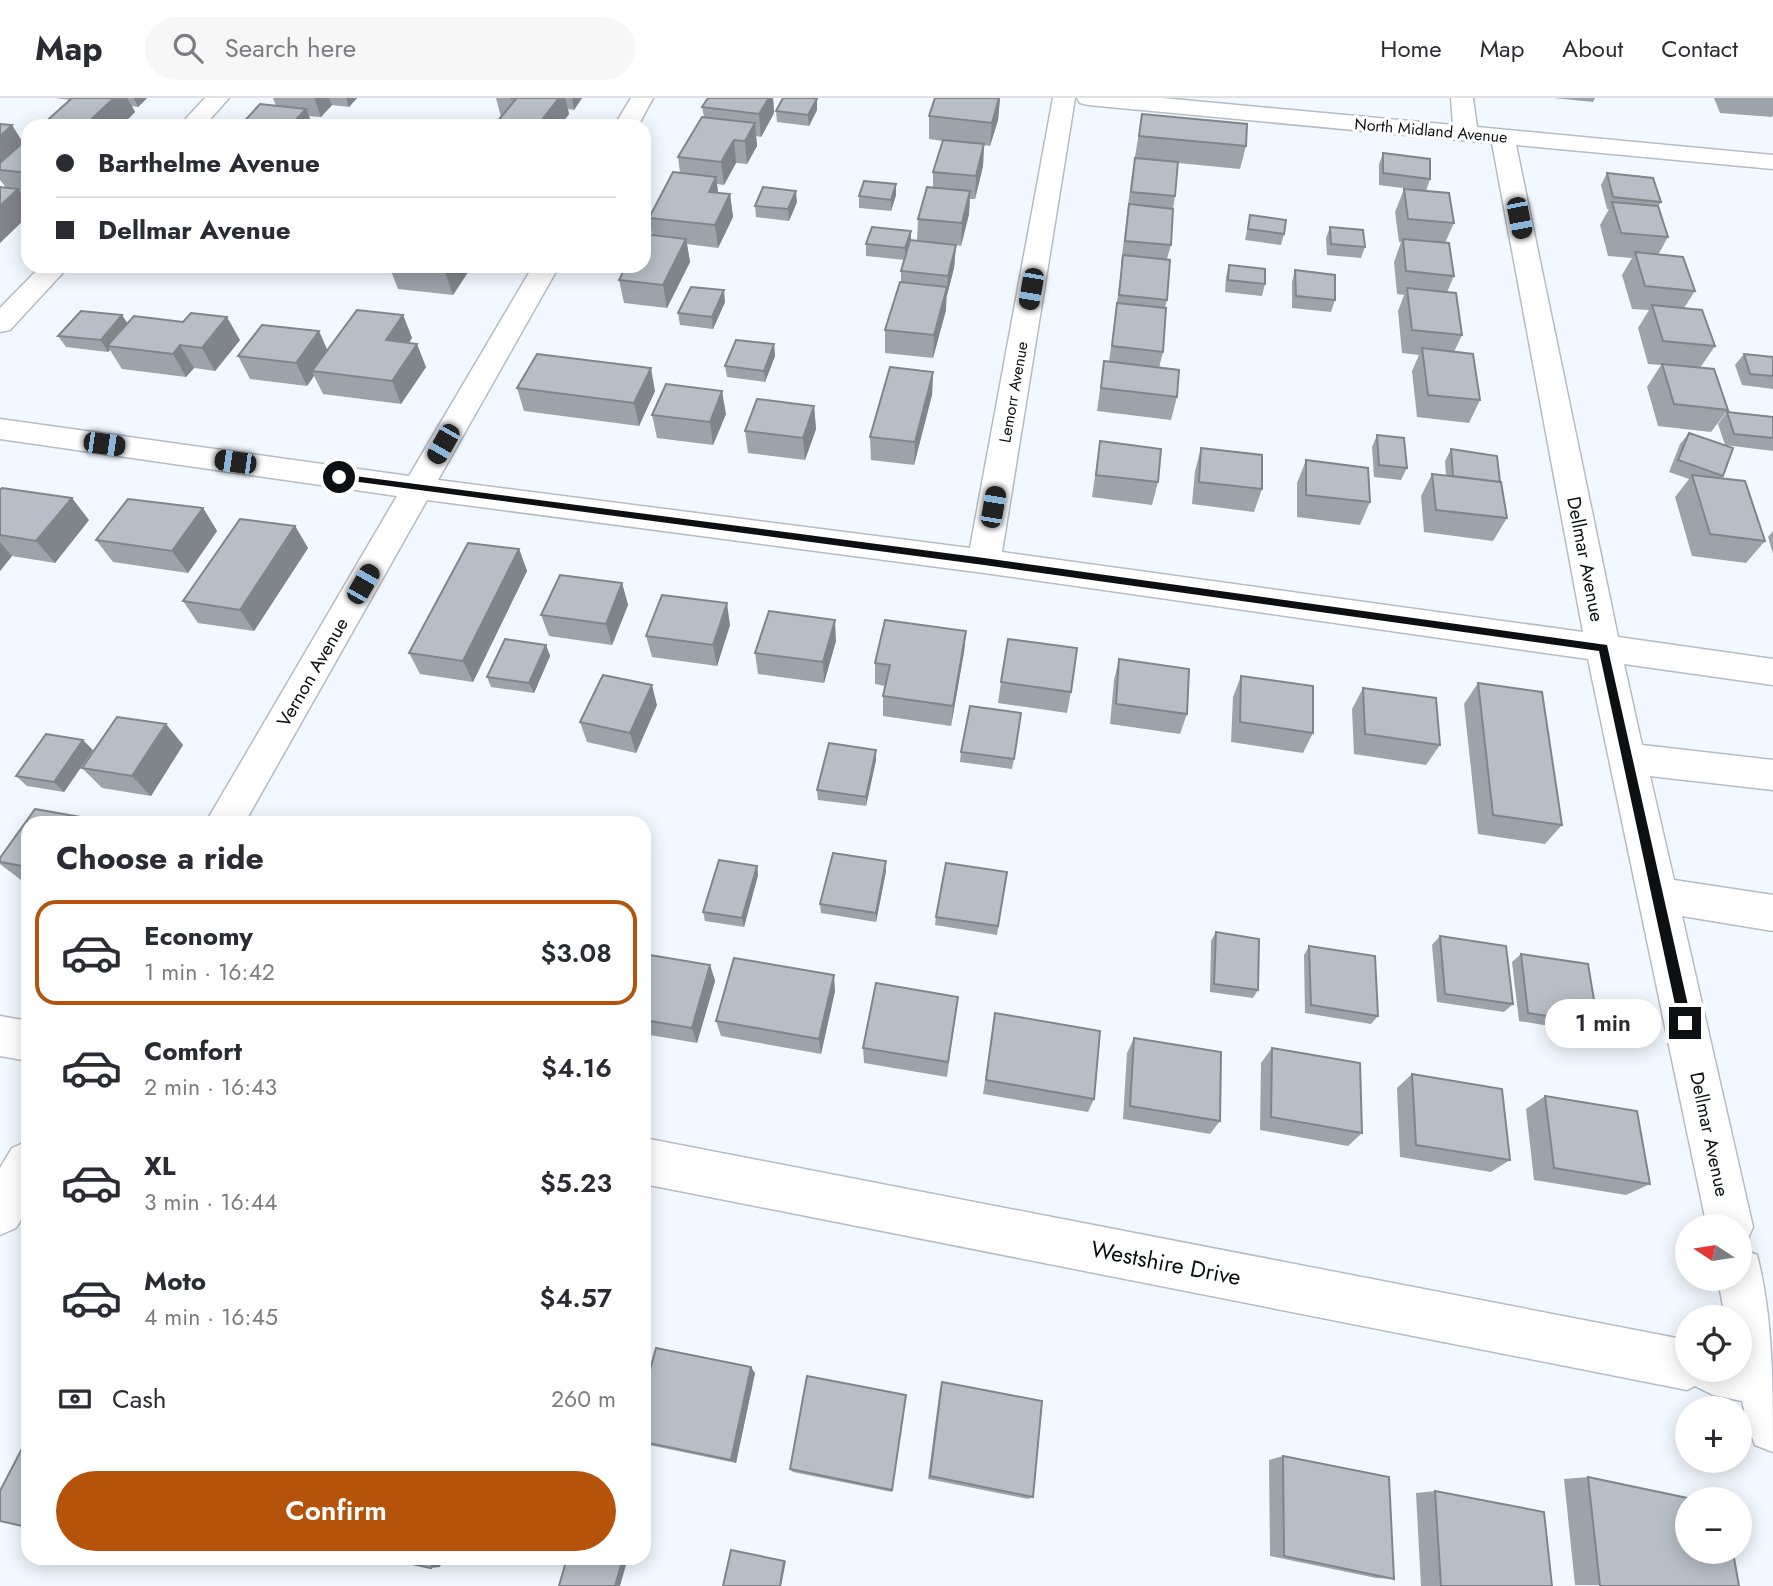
<!DOCTYPE html>
<html lang="en">
<head>
<meta charset="utf-8">
<style>
	body { margin:0; font-family:Jost,sans-serif; background:#f7f7f7; color:#2b2b33; height:100vh; display:flex; flex-direction:column; font-size:26px; white-space:nowrap }
	* { box-sizing:border-box; margin:0 }
	p { font-size:23px; color:#7c7c81 }
	.icon { flex:none; width:38px; height:38px; fill:none; stroke:currentColor; stroke-width:2; stroke-linecap:round; stroke-linejoin:round }
	.map { position:relative; flex:1; overflow:hidden }
	.drawer { position:absolute; left:21px; top:718px; width:630px; height:749px; display:flex; flex-direction:column; background:#fff; border-radius:21px; box-shadow:0 4px 18px #0003 }
	.drawer>* { flex:none }
	.hud { position:absolute; left:21px; top:21px; width:630px; height:154px; border-radius:21px; box-shadow:0 4px 18px #0003; display:grid; align-content:center; height:154px; padding:0 35px; background:#fff }
	.needle { width:46px; rotate:282deg }
	.fabs { position:absolute; left:1675px; top:1116px; display:grid; gap:14px }
	.fabs a { display:grid; place-items:center; width:77px; height:77px; border-radius:50%; background:#fff; box-shadow:0 4px 18px #0003; font-size:35px }
	.end { position:absolute; width:32px; height:32px; margin:-16px; border:9px solid #0d1012; background:#fff; box-shadow:0 0 0 4px #fff }
	.from { border-radius:50% }
	.bubble { position:absolute; height:49px; border-radius:24px; background:#fff; box-shadow:0 4px 18px #0003; font-size:23px; font-weight:600; line-height:49px; text-align:center }
	.car { position:absolute; width:21px; height:42px; margin:-21px -10px; border-radius:9px; box-shadow:0 0 5px 2px #0007; background:linear-gradient(#222 24%,#8ab4d8 0 40%,#222 0 76%,#8ab4d8 0 86%,#222 0) }
	.hud b { display:flex; align-items:center; gap:24px; height:66px; font-size:26px }
	.hud b+b { border-top:2px solid #e1e1e2 }
	.hud i { width:18px; height:18px; background:#2b2b33 }
	ul { padding:0; list-style:none }
	li { display:flex; align-items:center; gap:21px; height:105px; margin:0 14px 10px; padding:0 21px; border:4px solid transparent; border-radius:21px }
	li div { flex:1 }
	li b { display:block; font-size:26px }
	li em { font-style:normal; font-weight:600 }
	li.active { border-color:#b45309 }
	li>.icon { width:63px; height:63px; stroke-width:1.5 }
	h2 { padding:0 35px; font-size:32px; line-height:84px }
	.pay { display:flex; align-items:center; gap:18px; height:77px; padding:0 35px; font-size:26px }
	.pay p { margin-inline-start:auto }
	.button { display:flex; gap:14px; margin-top:auto; padding:14px 35px }
	.button a { flex:1; height:80px; border-radius:42px; background:#b45309; color:#fff; font-size:28px; font-weight:600; line-height:80px; text-align:center }
	header { display:flex; align-items:center; gap:42px; box-sizing:border-box; height:98px; padding:0 35px; background:#fff; border-bottom:2px solid #e1e1e2 }
	header strong { font-size:33px }
	nav { display:flex; gap:38px; margin-inline-start:auto; font-size:24px }
	.search { width:490px; height:63px; background:#f7f7f7; display:flex; align-items:center; gap:18px; box-sizing:border-box; padding:0 24px; border-radius:38px; color:#7c7c81; font-size:26px }
	.map>svg:first-child { display:block }
</style>
</head>
<body>
<header>
<strong>Map</strong>
<div class="search"><svg class="icon" aria-label="search" viewBox="0 0 24 24"><circle cx="10" cy="10" r="6"/><path d="M15 15l6 6"/></svg>Search here</div>
<nav><a>Home</a><a>Map</a><a>About</a><a>Contact</a></nav>
</header>
<div class="map">
<svg width="1773" height="1488" viewBox="0 0 1773 1488">
	<rect width="100%" height="100%" fill="#f2f8ff"/>
	<g fill="none" stroke-linecap="round" stroke-linejoin="round">
		<g stroke="#b5bcc4" stroke-width="3">
			<path id="minor" d="M205,0H229L204,28H179Z
				M631,0H653L638,28H614Z
				M1053,0H1075L1002,454L1583,534L1492,45L1088,7L1080,5L1077,0H1162L1453,27L1451,0H1473L1477,29L1773,57V71L1516,47L1618,539L1773,561V587L1624,566L1642,647L1773,662V692L1650,678L1674,782L1773,797V833L1682,818L1753,1129L1746,1145L1740,1148V1129H1707L1588,561L984,475L427,402L245,724H206L397,398L0,341V321L409,378L533,168H559L438,382L970,450Z
				M41,168H69L10,232L0,234V210Z
				M0,918L28,923V963L0,958Z
				M644,1040L1687,1242V1272H1740V1220H1725L1718,1181H1740V1150L1757,1157C1773,1218 1773,1289 1773,1354L1755,1347L1748,1329L1742,1303L1713,1297L1695,1288L1687,1292L644,1086Z
				M28,1043V1110L16,1130L0,1137V1070L12,1050Z"/>
		</g>
		<use href="#minor" fill="#fff" fill-rule="evenodd"/>
	</g>
	<path fill="#9da3ab" d="M56,0H147L138,9L132,8L135,14L121,28H41L70,2Z
		M273,0H357L349,9L332,7L321,19L309,18L313,28L276,8Z
		M496,0H582L574,12L568,11L569,16L560,28H497L496,25L501,19Z
		M708,0H773L774,15L761,39L756,38L757,48L747,66L736,65L724,87L717,86L718,95L730,96L733,119L718,150L687,146L690,164L667,210L624,205L619,182L652,137L649,120L680,75L678,59L704,19L702,9Z
		M1000,0L998,22L990,48L984,47L983,68L975,101H970L969,116L961,148L956,147L954,170L946,201V212L933,260L885,255V232L901,184V173L905,162L866,158V146L911,133V142L917,143L918,121L933,89V74L943,43L929,41V18Z
		M1554,0H1595L1593,4Z
		M1714,0H1773V17L1772,19L1720,15Z
		M817,12L809,28L777,24L776,13Z
		M1142,16L1246,48L1240,71L1178,65L1175,98L1173,111L1171,147L1167,161V202L1165,210L1163,254L1159,270L1177,299L1171,322L1097,313L1104,263L1109,264L1122,166H1121L1131,83Z
		M0,26L12,27L23,45L28,40V96H21L28,106V118L0,82Z
		M1383,55L1430,81L1426,93L1379,87V66Z
		M1607,75L1661,104L1658,109L1668,139L1658,157L1695,193L1684,210L1715,248L1700,270L1728,312L1711,334L1658,328L1647,289L1661,267L1648,266L1638,230L1649,212L1632,211L1622,177L1632,160L1608,158L1600,127L1609,111H1607L1601,87Z
		M1404,91L1454,125L1445,145L1454,178L1447,194L1462,237L1454,254L1480,302L1469,325L1417,319L1412,273L1419,257L1402,255L1398,213L1404,197L1397,196L1394,164L1401,144H1399L1395,114Z
		M896,97L891,113L859,110V98Z
		M797,104L789,123L756,119L755,108Z
		M1250,117L1284,136L1281,147L1245,142Z
		M1330,129L1365,149L1361,160L1327,157L1326,140Z
		M1229,167L1265,186L1262,198L1225,194L1226,179Z
		M167,168H192L189,171Z
		M389,168H472L453,197L398,191Z
		M1295,172L1335,202L1331,214L1292,210V184Z
		M725,204L713,231L680,227L678,215Z
		M403,217L412,240L409,245L426,269L401,306L323,296L314,278L307,288L250,281L238,258L319,233L327,252Z
		M58,238L240,242L215,273L194,270L186,279L122,271L110,252L108,254L66,249Z
		M774,246L775,258L765,284L727,279L725,268Z
		M1744,256L1773,259V291L1742,287L1735,267Z
		M933,274L932,297L914,367L871,362L870,339Z
		M517,290L655,293L639,328L524,313Z
		M814,308L816,331L805,362L748,355L745,333Z
		M1727,314L1773,319V353L1725,347L1718,326Z
		M726,316L713,347L657,340L652,317Z
		M1689,335L1723,378L1721,380L1765,443L1746,465L1692,458L1675,399L1689,381L1669,374L1680,346Z
		M1377,337L1407,370L1401,382L1374,379L1372,349Z
		M1100,343L1158,384L1152,407L1092,399Z
		M1201,350L1262,391L1254,414L1192,406L1195,373Z
		M1451,351L1500,384L1507,420L1493,443L1424,434L1421,398L1432,376L1446,377L1445,363Z
		M1306,362L1370,404L1360,427L1297,419V385Z
		M0,392L89,422L55,465L12,458L0,473Z
		M203,410L217,433L188,475L113,464L96,442Z
		M295,428L308,450L254,533L198,525L183,503Z
		M1773,433V456L1768,439Z
		M519,451L527,473L473,584L420,576L409,555Z
		M622,485L628,507L612,547L549,538L541,517Z
		M730,527L717,568L652,559L646,538Z
		M966,533L964,554L951,628L883,618V598L885,588L875,586V565Z
		M836,543L824,585L758,576L755,555Z
		M546,547L550,558L534,595L491,589L487,579Z
		M1119,561L1187,616L1180,636L1110,626L1114,582Z
		M1241,578L1313,635L1303,655L1231,644L1233,599Z
		M1001,584L1071,594L1067,615L998,605Z
		M1478,585L1562,727L1545,746L1478,736L1464,606Z
		M1363,590L1440,647L1426,667L1354,656L1352,611Z
		M657,607L636,655L587,644L580,624Z
		M166,626L183,647L151,698L102,690L82,670Z
		M93,652L64,694L27,688L16,678Z
		M876,652V662L866,708L818,702L817,692Z
		M961,654L1014,661L1012,671L960,664Z
		M28,724V783L21,782L0,766V760Z
		M757,768L758,777L744,829L705,823L703,814Z
		M886,773L876,824L821,815L820,806Z
		M1007,774L997,837L935,827L936,819Z
		M1216,834L1258,892L1253,900L1210,894L1211,843Z
		M1440,838L1513,906L1504,914L1437,904L1432,847Z
		M1309,848L1378,918L1371,926L1305,915L1304,857Z
		M644,856L710,867L715,883L697,945L644,936Z
		M1521,856L1598,926L1587,934L1519,923L1512,864Z
		M835,893L821,956L721,938L716,923Z
		M958,899L947,979L864,965L863,950Z
		M995,915L1094,1001L1088,1014L983,996Z
		M1134,940L1220,1023L1210,1036L1123,1021L1127,955Z
		M1272,950L1362,1035L1348,1048L1260,1032L1261,965Z
		M1412,976L1510,1062L1491,1074L1400,1059L1397,990Z
		M1545,998L1650,1086L1626,1097L1534,1082L1526,1011Z
		M755,1275L736,1365L644,1346V1294Z
		M942,1284L1033,1399L1028,1401L928,1381L940,1290Z
		M906,1297L892,1394L793,1374L790,1371Z
		M1283,1358L1394,1481L1376,1480L1270,1458L1269,1362Z
		M1588,1379L1739,1488L1575,1487L1564,1381Z
		M1435,1393L1552,1488H1421L1416,1395Z"/>
	<path fill="#80858b" d="M114,0H127L135,14L121,28H84Z
		M134,0H147L138,9Z
		M314,0H329L332,7L321,19Z
		M346,0H357L349,9Z
		M559,0H565L569,16L560,28H537Z
		M572,0H582L574,12Z
		M769,0H773L774,15L761,39L759,16Z
		M1000,0L998,22L990,48L992,25Z
		M817,1V12L809,28L808,17Z
		M306,11L313,28H290Z
		M755,25L757,48L747,66L745,43Z
		M12,27L26,50L0,72V38Z
		M734,42L736,65L724,87L721,64Z
		M984,46L983,68L975,101L976,78Z
		M716,79L719,102L709,94Z
		M896,86V97L891,113V102Z
		M18,91L28,106V118L0,145V108Z
		M796,93L797,104L789,123L788,111Z
		M970,93L969,116L961,148L962,125Z
		M730,96L733,119L718,150L715,127Z
		M911,133V145L905,162V150Z
		M686,141L690,164L667,210L663,187Z
		M956,147L954,170L946,201L948,178Z
		M449,168H472L453,197L445,174Z
		M947,189L946,212L933,260L934,237Z
		M724,192L725,204L713,231L712,219Z
		M122,217L130,229L107,248L110,252L108,254L101,242Z
		M403,217L412,240L395,265L386,242Z
		M227,219L240,242L215,273L202,250Z
		M319,233L329,256L312,273L314,278L307,288L296,265Z
		M417,246L426,269L401,306L392,283Z
		M774,246L775,258L765,284L764,273Z
		M180,247L194,270L186,279L173,256Z
		M651,270L655,293L639,328L634,305Z
		M933,274L932,297L914,367L915,344Z
		M722,293L726,316L713,347L710,324Z
		M814,308L816,331L805,362L803,340Z
		M72,400L89,422L55,465L36,443Z
		M203,410L217,433L188,475L172,453Z
		M295,428L308,450L254,533L240,512Z
		M0,444L12,458L0,473Z
		M519,451L527,473L473,584L463,563Z
		M622,485L628,507L612,547L606,526Z
		M727,505L730,527L717,568L713,547Z
		M835,522L836,543L824,585L823,564Z
		M966,533L964,554L951,628L953,608Z
		M546,547L550,558L534,595L529,585Z
		M652,587L657,607L636,655L630,635Z
		M166,626L183,647L151,698L132,678Z
		M83,642L93,652L64,694L54,684Z
		M876,652V662L866,708V699Z
		M886,763V773L876,824V815Z
		M757,768L758,777L744,829L742,820Z
		M710,867L715,883L697,945L692,930Z
		M834,877L835,893L821,956L819,941Z
		M751,1269L755,1275L736,1365L731,1362Z
		M435,1460H443L440,1469L431,1470Z
		M623,1460H628L620,1488H615Z
		M784,1463H786L781,1488H780Z"/>
	<path fill="#b7bec7" stroke="#80858b" stroke-width="2" d="M72,0H114L84,28H41Z
		M510,0H559L537,28H521L496,25L516,1Z
		M708,0H769L759,16L702,9Z
		M783,0H812L817,1L808,17L776,13Z
		M935,0H999L992,25L929,18Z
		M260,6L306,11L290,28H240Z
		M1142,16L1247,26L1246,48L1139,38Z
		M702,19L755,25L745,43L734,42L721,64L678,59Z
		M0,26L12,27L0,38Z
		M28,40V75L0,72V65Z
		M943,42L984,46L976,78L933,74Z
		M1383,55L1430,61V81L1383,75Z
		M1135,60L1178,64L1175,98L1131,94Z
		M673,74L716,79L709,94L730,96L715,127L649,120Z
		M1607,75L1653,80L1661,104L1613,99Z
		M864,83L896,86L891,102L859,98Z
		M0,89L18,91L0,108Z
		M763,89L796,93L788,111L755,108Z
		M927,89L970,93L962,125L918,121Z
		M1404,91L1449,95L1454,125L1408,121Z
		M1612,104L1658,108L1668,139L1621,135Z
		M1129,106L1173,111L1171,147L1125,143Z
		M1250,117L1286,122L1284,136L1248,131Z
		M872,129L911,133L905,150L866,146Z
		M1330,129L1363,132L1365,149L1331,146Z
		M644,136L686,141L663,187L619,182L626,168H644Z
		M1403,141L1449,145L1454,178L1406,173Z
		M910,142L956,147L948,178L901,173Z
		M1635,154L1683,159L1695,193L1645,188Z
		M1123,157L1170,162L1167,202L1119,197Z
		M1229,167L1265,171V186L1228,182Z
		M392,168H449L445,174Z
		M1295,172L1335,177V202L1296,198Z
		M900,184L947,189L934,237L885,232Z
		M691,189L724,192L712,219L678,215Z
		M1407,190L1456,195L1462,237L1412,232Z
		M1117,205L1166,210L1163,254L1112,248Z
		M1652,207L1702,212L1715,248L1663,243Z
		M357,212L403,217L386,242L417,246L392,283L312,273Z
		M81,213L122,217L101,242L58,238Z
		M191,215L227,219L202,250L180,247L173,256L107,248L134,218L183,224Z
		M262,227L319,233L296,265L238,258Z
		M736,242L774,246L764,273L725,268Z
		M1422,250L1473,256L1480,302L1428,297Z
		M537,256L651,270L634,305L517,290Z
		M1744,256L1773,259V278L1750,276Z
		M1104,263L1179,272L1177,299L1101,290Z
		M1662,266L1714,271L1728,312L1674,306Z
		M890,269L933,274L915,344L870,339Z
		M666,286L722,293L710,324L652,317Z
		M757,301L814,308L803,340L745,333Z
		M1727,314L1773,319V340L1734,336Z
		M1689,335L1733,350L1723,378L1678,362Z
		M1377,337L1404,340L1407,370L1379,367Z
		M1100,343L1161,351L1158,384L1096,377Z
		M1201,350L1262,357V391L1199,384Z
		M1451,351L1497,358L1500,384L1453,378Z
		M1306,362L1368,370L1370,404L1306,397Z
		M1432,376L1501,384L1507,420L1436,412Z
		M1692,377L1745,383L1765,443L1710,436Z
		M2,390L72,400L36,443L0,437V392Z
		M128,401L203,410L172,453L96,442Z
		M240,421L295,428L240,512L183,503Z
		M468,445L519,451L463,563L409,555Z
		M560,477L622,485L606,526L541,517Z
		M662,497L727,505L713,547L646,538Z
		M769,513L835,522L823,564L755,555Z
		M885,522L966,533L953,608L883,598L890,567L875,565Z
		M505,541L546,547L529,585L487,579Z
		M1008,541L1077,550L1071,594L1001,584Z
		M1119,561L1189,571L1187,616L1116,606Z
		M603,577L652,587L630,635L580,624Z
		M1241,578L1313,588V635L1240,624Z
		M1478,585L1542,594L1562,727L1493,717Z
		M1363,590L1436,600L1440,647L1365,636Z
		M970,608L1021,615L1014,661L961,654Z
		M117,619L166,626L132,678L82,670Z
		M46,636L83,642L54,684L16,678Z
		M829,645L876,652L866,699L817,692Z
		M35,711L103,723L102,724H28V769L0,764V760Z
		M833,755L886,763L876,815L820,806Z
		M719,762L757,768L742,820L703,814Z
		M946,765L1007,774L998,828L936,819Z
		M1216,834L1259,841L1258,892L1214,886Z
		M1440,838L1506,848L1513,906L1445,896Z
		M1309,848L1375,858L1378,918L1311,907Z
		M644,856L710,867L692,930L644,922Z
		M1521,856L1588,866L1598,926L1528,915Z
		M734,860L834,877L819,941L716,923Z
		M876,885L958,899L948,964L863,950Z
		M995,915L1100,933L1094,1001L986,982Z
		M1134,940L1221,954L1220,1023L1130,1008Z
		M1272,950L1360,965L1362,1035L1271,1019Z
		M1412,976L1502,991L1510,1062L1416,1047Z
		M1545,998L1637,1013L1650,1086L1554,1070Z
		M656,1250L751,1269L731,1362L644,1344V1294Z
		M807,1278L906,1297L892,1392L790,1371Z
		M942,1284L1042,1303L1033,1399L930,1378Z
		M28,1339V1427L27,1429L0,1423V1393Z
		M1283,1358L1389,1379L1394,1481L1284,1458Z
		M1588,1379L1697,1402H1687V1454H1733L1739,1488H1600Z
		M1435,1393L1544,1414L1552,1488H1441Z
		M731,1452L784,1463L780,1488H723Z
		M385,1460H435L431,1470Z
		M567,1460H623L615,1488H559Z"/>
	<path fill="#0d1012" d="M339,376L984,460L1607,547L1692,925L1685,930L1679,925L1599,553L984,467L336,381V377Z"/>
	<g text-anchor="middle" stroke-width="6" stroke-linejoin="round" paint-order="stroke">
		<g font-size="16" fill="#0d1012" stroke="#fff">
			<text transform="translate(1431 32) rotate(5)" y="6">North Midland Avenue</text>
			<text transform="translate(1013 294) rotate(-80)" y="6">Lemorr Avenue</text>
		</g>
		<g font-size="19" fill="#0d1012" stroke="#fff">
			<text transform="translate(1586 461) rotate(79)" y="7">Dellmar Avenue</text>
			<text transform="translate(312 574) rotate(-60)" y="7">Vernon Avenue</text>
			<text transform="translate(1710 1036) rotate(78)" y="7">Dellmar Avenue</text>
		</g>
		<g font-size="23" fill="#0d1012" stroke="#fff">
			<text transform="translate(1166 1165) rotate(11)" y="8">Westshire Drive</text>
		</g>
	</g>
</svg>
<div class="fabs">
<a><svg class="needle" viewBox="-14 -14 28 28"><path d="M0-13l5 13h-10z" fill="#e53935"/><path d="M0 13l5-13h-10z" fill="#7c7c81"/></svg></a>
<a><svg class="icon" aria-label="locate" viewBox="0 0 24 24"><circle cx="12" cy="12" r="6"/><path d="M12 2v4M12 18v4M2 12h4M18 12h4"/></svg></a>
<a>+</a>
<a>−</a>
</div>
<i class="end from" style="left:339px;top:379px"></i>
<i class="end" style="left:1685px;top:925px"></i>
<div class="bubble" style="left:1545px;top:901px;width:116px">1 min</div>
<i class="car" style="left:1519px;top:120px;rotate:169deg"></i>
<i class="car" style="left:1031px;top:191px;rotate:190deg"></i>
<i class="car" style="left:104px;top:346px;rotate:98deg"></i>
<i class="car" style="left:443px;top:346px;rotate:210deg"></i>
<i class="car" style="left:235px;top:364px;rotate:278deg"></i>
<i class="car" style="left:993px;top:409px;rotate:10deg"></i>
<i class="car" style="left:363px;top:486px;rotate:30deg"></i>
<div class="hud">
<b><i class="from"></i>Barthelme Avenue</b>
<b><i></i>Dellmar Avenue</b>
</div>
<section class="drawer">
<h2>Choose a ride</h2>
<ul>
<li class="active"><svg class="icon" aria-label="car" viewBox="0 0 24 24"><path d="M5 17H2v-5l4-1 3-4h7l3 4 3 1v5h-3M9 17h6M6 11h13"/><circle cx="7" cy="17" r="2"/><circle cx="17" cy="17" r="2"/></svg><div><b>Economy</b><p>1 min · 16:42</p></div><em>$3.08</em></li>
<li><svg class="icon" aria-label="car" viewBox="0 0 24 24"><path d="M5 17H2v-5l4-1 3-4h7l3 4 3 1v5h-3M9 17h6M6 11h13"/><circle cx="7" cy="17" r="2"/><circle cx="17" cy="17" r="2"/></svg><div><b>Comfort</b><p>2 min · 16:43</p></div><em>$4.16</em></li>
<li><svg class="icon" aria-label="car" viewBox="0 0 24 24"><path d="M5 17H2v-5l4-1 3-4h7l3 4 3 1v5h-3M9 17h6M6 11h13"/><circle cx="7" cy="17" r="2"/><circle cx="17" cy="17" r="2"/></svg><div><b>XL</b><p>3 min · 16:44</p></div><em>$5.23</em></li>
<li><svg class="icon" aria-label="car" viewBox="0 0 24 24"><path d="M5 17H2v-5l4-1 3-4h7l3 4 3 1v5h-3M9 17h6M6 11h13"/><circle cx="7" cy="17" r="2"/><circle cx="17" cy="17" r="2"/></svg><div><b>Moto</b><p>4 min · 16:45</p></div><em>$4.57</em></li>
</ul>
<div class="pay"><svg class="icon" aria-label="cash" viewBox="0 0 24 24"><path d="M3 7h18v10H3z"/><circle cx="12" cy="12" r="2"/></svg>Cash<p>260 m</p></div>
<div class="button"><a>Confirm</a></div>
</section>
</div>
</body>
</html>
